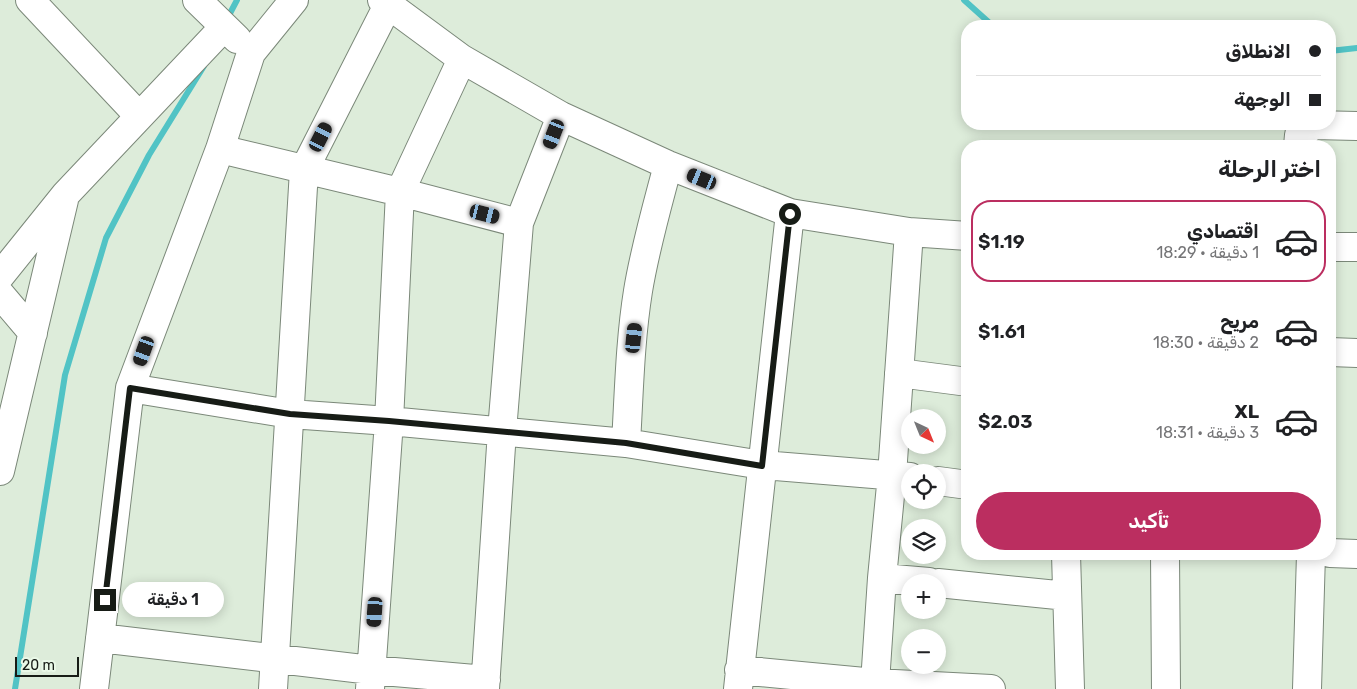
<!DOCTYPE html>
<html lang="ar">
<head>
<meta charset="utf-8">
<style>
	body { margin:0; font-family:Rubik,Vazirmatn,sans-serif; background:#f2f2f2; color:#202124; direction:rtl; height:100vh; display:flex; flex-direction:column; font-size:19px; white-space:nowrap }
	* { box-sizing:border-box; margin:0 }
	p { font-size:16px; color:#757577 }
	.icon { flex:none; width:28px; height:28px; fill:none; stroke:currentColor; stroke-width:2; stroke-linecap:round; stroke-linejoin:round }
	.map { position:relative; flex:1; overflow:hidden; direction:ltr }
	.details { position:absolute; left:961px; top:140px; width:375px; height:420px; display:flex; flex-direction:column; background:#fff; border-radius:20px; box-shadow:0 2px 12px #0003; direction:rtl }
	.details>* { flex:none }
	.top-card { position:absolute; left:961px; top:20px; width:375px; height:110px; border-radius:20px; box-shadow:0 2px 12px #0003; direction:rtl; display:grid; align-content:center; height:110px; padding:0 15px; background:#fff }
	.needle { width:32px; rotate:137deg }
	.controls { position:absolute; left:901px; top:409px; display:grid; gap:10px }
	.controls a { display:grid; place-items:center; width:45px; height:45px; border-radius:50%; background:#fff; box-shadow:0 2px 12px #0003; font-size:25px }
	.scale { position:absolute; left:15px; bottom:12px; width:64px; box-sizing:border-box; padding-left:5px; border:2px solid #171c16; border-top:0; font-size:14px; line-height:18px; white-space:nowrap; color:#171c16; -webkit-text-stroke:4px #eaf9e8; paint-order:stroke }
	.end { position:absolute; width:22px; height:22px; margin:-11px; border:6px solid #171c16; background:#fff; box-shadow:0 0 0 2px #fff }
	.from { border-radius:50% }
	.bubble { position:absolute; height:35px; border-radius:18px; background:#fff; box-shadow:0 2px 12px #0003; font-size:16px; font-weight:600; line-height:35px; text-align:center; direction:rtl }
	.car { position:absolute; width:15px; height:30px; margin:-15px -8px; border-radius:6px; box-shadow:0 0 4px 1px #0007; background:linear-gradient(#222 24%,#8ab4d8 0 40%,#222 0 76%,#8ab4d8 0 86%,#222 0) }
	.top-card b { display:flex; align-items:center; gap:18px; height:48px; font-size:19px }
	.top-card b+b { border-top:1px solid #e0e0e0 }
	.top-card i { width:12px; height:12px; background:#202124 }
	ul { padding:0; list-style:none }
	li { display:flex; align-items:center; gap:15px; height:82px; margin:0 10px 8px; padding:0 5px; border:2px solid transparent; border-radius:20px }
	li div { flex:1 }
	li b { display:block; font-size:19px }
	li em { font-style:normal; font-weight:600 }
	li.on { border-color:#bb2e60 }
	li>.icon { width:45px; height:45px; stroke-width:1.5 }
	h2 { padding:0 15px; font-size:22px; line-height:60px }
	.button { display:flex; gap:10px; margin-top:auto; padding:10px 15px }
	.button a { flex:1; height:58px; border-radius:30px; background:#bb2e60; color:#fff; font-size:20px; font-weight:600; line-height:58px; text-align:center }
	.map>svg:first-child { display:block }
</style>
</head>
<body>
<div class="map">
<svg width="1357" height="689" viewBox="0 0 1357 689">
	<rect width="100%" height="100%" fill="#ddecda"/>
	<g fill="none" stroke-linecap="round" stroke-linejoin="round">
		<path stroke="#51c3c5" stroke-width="6" d="M964,0L993,26
			M227,19L237,0
			M1330,51L1357,48
			M15,689L65,375L106,238L149,155L204,66"/>
		<g stroke="#7b8879" stroke-width="30">
			<path id="minor" d="M30,0L139,116
				M197,0L237,39
				M382,0L462,59L561,116L668,165L790,213L909,232L968,236
				M1298,146L1299,135L1314,125L1357,126
				M220,149L400,192L519,223
				M1330,247H1357
				M0,276L66,194L224,27
				M0,294L33,333
				M1330,352L1357,353
				M899,373L968,382
				M130,388L290,414L389,421L626,443L762,465L910,477
				M626,443C629,392 630,341 638,291C645,248 657,207 668,165
				M0,471L64,200
				M938,481L968,485
				M1330,553L1357,554
				M1066,554L1070,689
				M1165,554L1166,689
				M882,578L929,582
				M938,583L1067,596
				M100,638L371,670L486,680
				M739,670L875,683L991,689
				M875,683L882,578L892,475L909,232
				M94,689L130,388L220,149L251,53L294,0
				M273,689L304,170L388,5
				M370,689L389,421L400,192L462,59
				M485,689L502,431L519,223L561,116
				M738,689L790,213
				M1307,689L1311,554"/>
		</g>
		<use href="#minor" stroke="#fff" stroke-width="28"/>
	</g>
	<g fill="none" stroke-linecap="round" stroke-linejoin="round">
		<path stroke="#171c16" stroke-width="6" d="M105,600L130,388L290,414L389,421L626,443L762,466L790,214"/>
	</g>
</svg>
<div class="controls">
<a><svg class="needle" viewBox="-14 -14 28 28"><path d="M0-13l5 13h-10z" fill="#e53935"/><path d="M0 13l5-13h-10z" fill="#757577"/></svg></a>
<a><svg class="icon" aria-label="locate" viewBox="0 0 24 24"><circle cx="12" cy="12" r="6"/><path d="M12 2v4M12 18v4M2 12h4M18 12h4"/></svg></a>
<a><svg class="icon" aria-label="layers" viewBox="0 0 24 24"><path d="M12 4l9 5-9 5-9-5zM3 14l9 5 9-5"/></svg></a>
<a>+</a>
<a>−</a>
</div>
<div class="scale">20 m</div>
<i class="end from" style="left:790px;top:214px"></i>
<i class="end" style="left:105px;top:600px"></i>
<div class="bubble" style="left:122px;top:582px;width:102px">1 دقيقة</div>
<i class="car" style="left:554px;top:134px;rotate:201deg"></i>
<i class="car" style="left:321px;top:137px;rotate:27deg"></i>
<i class="car" style="left:702px;top:179px;rotate:292deg"></i>
<i class="car" style="left:485px;top:214px;rotate:104deg"></i>
<i class="car" style="left:634px;top:338px;rotate:6deg"></i>
<i class="car" style="left:144px;top:351px;rotate:200deg"></i>
<i class="car" style="left:375px;top:612px;rotate:184deg"></i>
<div class="top-card">
<b><i class="from"></i>الانطلاق</b>
<b><i></i>الوجهة</b>
</div>
<section class="details">
<h2>اختر الرحلة</h2>
<ul>
<li class="on"><svg class="icon" aria-label="car" viewBox="0 0 24 24"><path d="M5 17H2v-5l4-1 3-4h7l3 4 3 1v5h-3M9 17h6M6 11h13"/><circle cx="7" cy="17" r="2"/><circle cx="17" cy="17" r="2"/></svg><div><b>اقتصادي</b><p>1 دقيقة · 18:29</p></div><em>$1.19</em></li>
<li><svg class="icon" aria-label="car" viewBox="0 0 24 24"><path d="M5 17H2v-5l4-1 3-4h7l3 4 3 1v5h-3M9 17h6M6 11h13"/><circle cx="7" cy="17" r="2"/><circle cx="17" cy="17" r="2"/></svg><div><b>مريح</b><p>2 دقيقة · 18:30</p></div><em>$1.61</em></li>
<li><svg class="icon" aria-label="car" viewBox="0 0 24 24"><path d="M5 17H2v-5l4-1 3-4h7l3 4 3 1v5h-3M9 17h6M6 11h13"/><circle cx="7" cy="17" r="2"/><circle cx="17" cy="17" r="2"/></svg><div><b>XL</b><p>3 دقيقة · 18:31</p></div><em>$2.03</em></li>
</ul>
<div class="button"><a>تأكيد</a></div>
</section>
</div>
</body>
</html>
